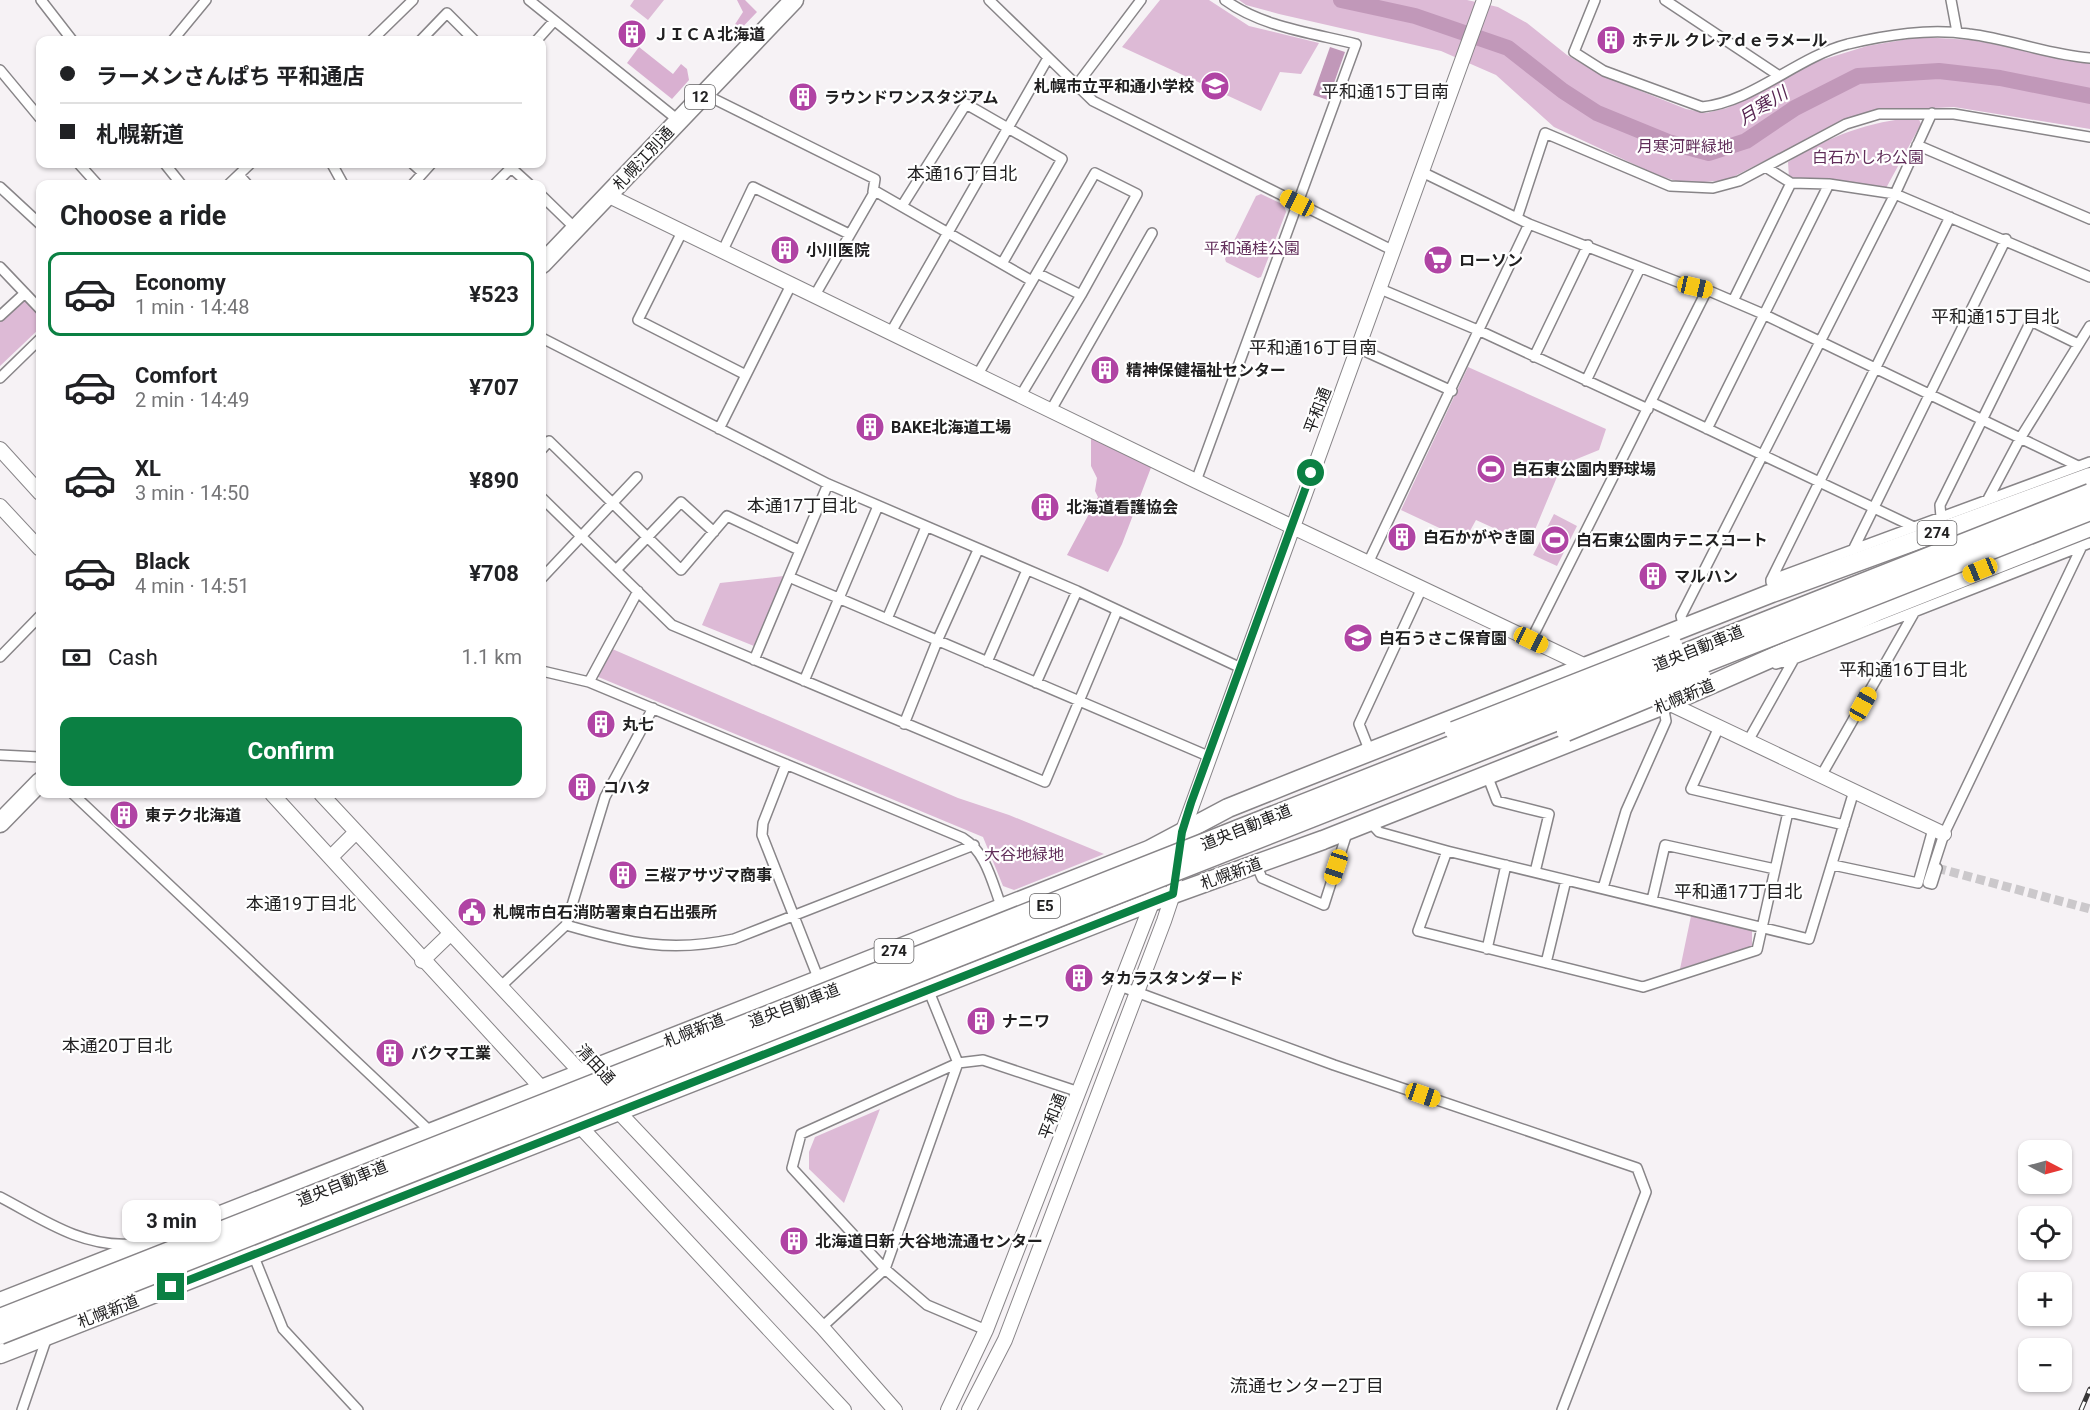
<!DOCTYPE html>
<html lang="en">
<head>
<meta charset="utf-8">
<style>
	body { margin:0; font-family:Roboto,"Noto Sans JP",sans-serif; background:#f2f2f2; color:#202124; height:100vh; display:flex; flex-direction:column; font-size:22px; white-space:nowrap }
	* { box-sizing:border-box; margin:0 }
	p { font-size:20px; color:#757577 }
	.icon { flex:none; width:33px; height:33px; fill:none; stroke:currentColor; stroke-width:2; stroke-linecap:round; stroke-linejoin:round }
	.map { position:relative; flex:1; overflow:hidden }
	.panel { position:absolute; left:36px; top:180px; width:510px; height:618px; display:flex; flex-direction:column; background:#fff; border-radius:12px; box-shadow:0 2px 4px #0004 }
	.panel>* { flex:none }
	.top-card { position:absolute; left:36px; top:36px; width:510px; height:132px; border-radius:12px; box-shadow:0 2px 4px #0004; display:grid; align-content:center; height:132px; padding:0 24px; background:#fff }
	.needle { width:39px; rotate:96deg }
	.fabs { position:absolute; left:2018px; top:1140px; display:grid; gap:12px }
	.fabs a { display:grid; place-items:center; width:54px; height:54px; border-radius:12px; background:#fff; box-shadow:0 2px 4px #0004; font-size:30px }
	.end { position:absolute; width:27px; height:27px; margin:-14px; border:8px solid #0b8043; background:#fff; box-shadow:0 0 0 3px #fff }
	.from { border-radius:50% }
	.bubble { position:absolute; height:42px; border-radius:12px; background:#fff; box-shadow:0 2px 4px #0004; font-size:20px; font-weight:700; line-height:42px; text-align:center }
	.car { position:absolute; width:18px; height:36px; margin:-18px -9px; border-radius:8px; box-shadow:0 0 4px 2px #0007; background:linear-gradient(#f5c518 24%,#345 0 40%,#f5c518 0 76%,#345 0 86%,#f5c518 0) }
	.top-card b { display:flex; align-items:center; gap:21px; height:57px; font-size:22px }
	.top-card b+b { border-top:2px solid #e0e0e0 }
	.top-card i { width:15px; height:15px; background:#202124 }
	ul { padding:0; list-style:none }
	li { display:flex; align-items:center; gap:18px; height:84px; margin:0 12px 9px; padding:0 12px; border:3px solid transparent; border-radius:12px }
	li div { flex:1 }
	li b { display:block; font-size:22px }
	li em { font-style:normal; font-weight:700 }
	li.current { border-color:#0b8043 }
	li>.icon { width:54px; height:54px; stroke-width:1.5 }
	h2 { padding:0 24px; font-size:27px; line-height:72px }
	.pay { display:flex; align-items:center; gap:15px; height:66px; padding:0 24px; font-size:22px }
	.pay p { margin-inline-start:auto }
	.primary-button { display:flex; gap:12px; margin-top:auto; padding:12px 24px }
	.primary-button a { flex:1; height:69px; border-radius:12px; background:#0b8043; color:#fff; font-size:24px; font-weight:700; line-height:69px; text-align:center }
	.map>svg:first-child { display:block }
</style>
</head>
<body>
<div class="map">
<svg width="2090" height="1410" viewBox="0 0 2090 1410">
	<rect width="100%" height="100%" fill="#f6f2f5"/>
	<path fill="#ddbad6" d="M634,0H664L648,20L630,6Z
		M1160,0H1209L1249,26L1319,43L1301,74L1280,72L1261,111L1122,47Z
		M1239,0H1467L1498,7L1527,23L1567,55L1603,76L1686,109L1706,113L1727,108L1812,63L1867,46L1920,37L1972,40L2090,63V129L1954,107L1878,111L1821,132L1727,180L1693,183L1676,181L1657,175L1554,127L1496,75L1441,51L1279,14L1246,5Z
		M1918,117L1921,124L1885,190L1789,178L1788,162C1832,135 1867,122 1918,117Z
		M1261,194L1284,205L1286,212L1261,277L1258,278L1226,262L1225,259L1256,196Z
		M26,297L40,313V328L0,366V321Z
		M1468,367L1606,429L1599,450L1562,465L1529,544L1476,520L1465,540L1401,510Z
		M1554,514L1577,526L1557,566L1533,555Z
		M784,576L754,646L702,625L720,583Z
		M610,648L958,798L1009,815L1104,854L1014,890L1003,886L983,837L596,676Z
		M1691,916L1752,930V946L1680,969Z
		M880,1109L844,1203L809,1169V1152L815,1137Z"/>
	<path fill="#d9b0d1" d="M737,0H745L757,12L733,37L730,32L743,12Z
		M639,47L673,74L681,64L687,69L689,80L672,99L627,63Z
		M1091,436L1152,465L1122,544L1108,572L1067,555L1098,497L1095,491L1097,478L1091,466Z"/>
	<path fill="#c198b9" d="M1330,47L1345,52L1328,100L1313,95Z"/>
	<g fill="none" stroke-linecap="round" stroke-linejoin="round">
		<path stroke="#c198b9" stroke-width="16" d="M1341,0L1415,16L1508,48L1563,91L1597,113L1668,142L1709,153L1746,141L1795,108L1858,76L1939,71L2000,78L2090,96"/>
		<path stroke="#cbc8cb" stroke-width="9" stroke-dasharray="9 4.5" stroke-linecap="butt" d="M1937,868L2090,909"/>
		<g stroke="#888588" stroke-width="12">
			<path id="street" d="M41,0L72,40
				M529,0L678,120
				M989,0L1093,101L1392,250
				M1595,0L1574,52L1604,71L1702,107C1753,102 1797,57 1848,44C1887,35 1929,28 1969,34C2010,39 2049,55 2090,58
				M1665,0L1778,75
				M1951,0L1957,32
				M173,40L206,0
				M372,40L413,0
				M421,40L447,13L474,40
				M537,40L554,21
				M0,70L40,118
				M1076,86L1141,0
				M704,94L875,179L873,192
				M1917,145L2090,219
				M79,164L97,184
				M165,164L181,184
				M332,164L343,184
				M413,164L423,173
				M507,164L529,184
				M1767,168L1791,183L1829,184L1895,194L2090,277
				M1422,172L1529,224L1683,284L1707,290L1763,314L2078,466
				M239,175L247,184
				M229,184L250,164
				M413,184L431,164
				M495,184L511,168
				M0,187L40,224
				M542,196L576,229
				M902,206L966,104L1062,159L1003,262
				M1517,218L1545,133L1670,186L1713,188L1739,181L1846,124L1879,114H1954L2090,137
				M683,230L638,320L746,375
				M723,250L753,187L849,234
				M0,267L40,309
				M1037,273L1081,295
				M1378,288L1480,331L1648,409
				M815,295L875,191L1032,281
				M1733,301L1791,183
				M0,316L25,293
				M891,332L1048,58
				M542,338L828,484L1077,591L1241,668
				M1358,348L1452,391
				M1534,357L1588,245
				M978,374L1095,173L1137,194L1081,295L1021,395
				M0,378L40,339
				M1586,381L1640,268
				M1651,402L1914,527
				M1051,410L1152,233
				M719,429L792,283
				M1707,429L1829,184
				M542,449L549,441L681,570L727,516L799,550
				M1196,481L1356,44C1312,33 1262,27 1225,0
				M542,498L672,625L1045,782L1117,611
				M1988,499L2021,437L2090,326
				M1941,517L1940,505L2031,321L2078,344
				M1853,550L2006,239
				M1368,563L1529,224
				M616,570L681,502L714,532
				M789,577L1208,756
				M542,578L637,477
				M1771,580L1950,217
				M1771,582V580L2090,462
				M887,619L926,527
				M1684,628L1681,616L1895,194L1932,113
				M1531,640L1707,290
				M0,657L40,616
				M754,660L828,484
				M987,662L1027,570
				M1776,664L1794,659L2090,543
				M542,671L589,682L963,838C987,853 992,883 1002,908
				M804,681L878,506
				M589,682L638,591
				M1036,683L1077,591
				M904,724L938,639L978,550
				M1719,727L1691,789L1844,825
				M1748,741L1794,659
				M1370,752L1359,724L1422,588
				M0,755L40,757
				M786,764L763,823L762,835L819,980
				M1487,775L1497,801L1549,814L1535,872
				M1821,776L1914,613
				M73,794L431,1132
				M1369,821L1379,832L1447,851L1809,939L1854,791
				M1447,851L1418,931L1643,987L1757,950L1788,812
				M1256,864L1262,878L1324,905L1348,830
				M1833,865L1918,883L1933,829
				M1937,868L1932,884L1928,883L1944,834L2082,546
				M1603,888L1626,811L1666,721L1663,705
				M1652,900L1665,845L1775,869
				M566,925C628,943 670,953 734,939L974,845
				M1487,949L1506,865
				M1546,963L1566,880
				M1120,986L1334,1065L1637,1168L1646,1192L1562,1410
				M500,987L566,925L605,797L653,708
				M0,1197C42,1219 81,1247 130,1244
				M252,1252L283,1329L358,1410
				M822,1327L885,1269L958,1063L928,989
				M986,1330L927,1305L885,1269L792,1168L801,1134L958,1063L983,1060L1079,1092
				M22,1410L47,1337"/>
		</g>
		<g stroke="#888588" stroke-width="16">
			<path id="secondary" d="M607,195L1196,481L1592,669
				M0,449L40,493
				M0,506L40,549
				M1664,701L1944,834
				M272,794L547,1094
				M321,794L587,1079
				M1181,836L1484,0
				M332,856L356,832
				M422,961L451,933
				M613,1106L822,1327L895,1410
				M576,1122L844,1410
				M948,1410L986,1330L1164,872
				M969,1410L1005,1340L1164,921L1173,894L1177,864"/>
		</g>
		<g stroke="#888588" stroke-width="21">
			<path id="highway" d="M542,264L794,0
				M0,823L40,782
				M0,1302L1149,850L1228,808L1298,780L1772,593L2090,477
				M0,1354L1151,902L1323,840L1669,703L1876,612L2090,527"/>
		</g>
		<use href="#street" stroke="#fff" stroke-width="9"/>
		<use href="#secondary" stroke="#fff" stroke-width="14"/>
		<use href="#highway" stroke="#fff" stroke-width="18"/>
		<g stroke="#383637" stroke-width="5">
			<path id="rail" d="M2081,1410L2090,1389"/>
		</g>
		<use href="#rail" stroke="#fff" stroke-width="3" stroke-dasharray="9" stroke-linecap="butt"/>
		<g stroke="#888588" stroke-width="21" stroke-linecap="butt">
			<path id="highway-bridge" d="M1454,731L1673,645
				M1566,732L1701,676
				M0,1318L2090,493
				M0,1335L2090,511"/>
		</g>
		<use href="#highway-bridge" stroke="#fff" stroke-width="18"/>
	</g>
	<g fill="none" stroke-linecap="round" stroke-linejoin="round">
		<path stroke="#0b8043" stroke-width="8" d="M171,1287L1173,894L1182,832L1191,803L1311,473"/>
	</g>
	<defs>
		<g id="building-disc" transform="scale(1.5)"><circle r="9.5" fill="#b044a4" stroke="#fff"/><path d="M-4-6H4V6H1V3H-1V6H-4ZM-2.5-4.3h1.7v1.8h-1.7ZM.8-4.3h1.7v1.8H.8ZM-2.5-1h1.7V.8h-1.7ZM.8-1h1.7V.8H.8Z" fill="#fff"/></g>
		<g id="school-disc" transform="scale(1.5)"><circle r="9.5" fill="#b044a4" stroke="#fff"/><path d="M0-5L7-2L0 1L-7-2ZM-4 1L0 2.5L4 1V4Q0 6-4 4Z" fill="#fff"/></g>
		<g id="supermarket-disc" transform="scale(1.5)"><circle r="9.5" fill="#b044a4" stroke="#fff"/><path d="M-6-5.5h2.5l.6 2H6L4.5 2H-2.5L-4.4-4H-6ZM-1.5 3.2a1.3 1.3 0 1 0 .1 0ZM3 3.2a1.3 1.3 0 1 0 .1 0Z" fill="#fff"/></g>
		<g id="stadium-disc" transform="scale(1.5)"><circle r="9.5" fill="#b044a4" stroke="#fff"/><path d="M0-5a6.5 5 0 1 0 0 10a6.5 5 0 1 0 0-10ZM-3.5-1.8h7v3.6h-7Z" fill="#fff"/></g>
		<g id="civic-disc" transform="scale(1.5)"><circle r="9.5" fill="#b044a4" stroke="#fff"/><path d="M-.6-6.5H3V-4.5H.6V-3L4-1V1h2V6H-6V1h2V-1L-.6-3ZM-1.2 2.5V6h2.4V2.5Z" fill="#fff"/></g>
	</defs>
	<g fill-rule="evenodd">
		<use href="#building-disc" x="632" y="34"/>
		<use href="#building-disc" x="1611" y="40"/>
		<use href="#school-disc" x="1215" y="86"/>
		<use href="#building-disc" x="803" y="97"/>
		<use href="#building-disc" x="785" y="250"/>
		<use href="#supermarket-disc" x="1438" y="260"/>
		<use href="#building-disc" x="1105" y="370"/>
		<use href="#building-disc" x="870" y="427"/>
		<use href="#stadium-disc" x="1491" y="469"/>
		<use href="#building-disc" x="1045" y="507"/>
		<use href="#building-disc" x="1402" y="537"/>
		<use href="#stadium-disc" x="1555" y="540"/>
		<use href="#building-disc" x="1653" y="576"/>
		<use href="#school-disc" x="1358" y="638"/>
		<use href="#building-disc" x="601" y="724"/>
		<use href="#building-disc" x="582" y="787"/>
		<use href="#building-disc" x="124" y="815"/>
		<use href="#building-disc" x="623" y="875"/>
		<use href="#civic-disc" x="472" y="912"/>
		<use href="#building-disc" x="1079" y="978"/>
		<use href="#building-disc" x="981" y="1021"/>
		<use href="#building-disc" x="390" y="1053"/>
		<use href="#building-disc" x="794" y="1241"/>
	</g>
	<g text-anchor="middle" stroke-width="4.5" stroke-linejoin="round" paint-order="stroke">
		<g fill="#fff" stroke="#646364" stroke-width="1.5">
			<rect x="685" y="85" width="30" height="24" rx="4.5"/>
			<rect x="1917.5" y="521" width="39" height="24" rx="4.5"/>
			<rect x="1030" y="894" width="30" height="24" rx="4.5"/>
			<rect x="874.5" y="939" width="39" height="24" rx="4.5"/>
		</g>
		<g font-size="15" font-weight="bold" fill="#212021">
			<text x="700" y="102">12</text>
			<text x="1937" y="538">274</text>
			<text x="1045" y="911">E5</text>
			<text x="894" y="956">274</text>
		</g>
		<g font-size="16" font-weight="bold" fill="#212021" stroke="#fff" text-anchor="start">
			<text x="653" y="40">ＪＩＣＡ北海道</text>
			<text x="1632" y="46">ホテル クレアｄｅラメール</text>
			<text x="1194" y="92" text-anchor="end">札幌市立平和通小学校</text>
			<text x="824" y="103">ラウンドワンスタジアム</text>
			<text x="806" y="256">小川医院</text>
			<text x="1459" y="266">ローソン</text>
			<text x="1126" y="376">精神保健福祉センター</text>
			<text x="891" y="433">BAKE北海道工場</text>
			<text x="1512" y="475">白石東公園内野球場</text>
			<text x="1066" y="513">北海道看護協会</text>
			<text x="1423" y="543">白石かがやき園</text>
			<text x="1576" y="546">白石東公園内テニスコート</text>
			<text x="1674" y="582">マルハン</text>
			<text x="1379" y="644">白石うさこ保育園</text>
			<text x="622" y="730">丸七</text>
			<text x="603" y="793">コハタ</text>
			<text x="145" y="821">東テク北海道</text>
			<text x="644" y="881">三桜アサヅマ商事</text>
			<text x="493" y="918">札幌市白石消防署東白石出張所</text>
			<text x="1100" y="984">タカラスタンダード</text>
			<text x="1002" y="1027">ナニワ</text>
			<text x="411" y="1059">バクマ工業</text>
			<text x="815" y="1247">北海道日新 大谷地流通センター</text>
		</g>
		<g font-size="16" fill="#612e5a" stroke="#fff">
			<text x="1685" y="152">月寒河畔緑地</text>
			<text x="1868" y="163">白石かしわ公園</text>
			<text x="1252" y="254">平和通桂公園</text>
			<text x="1024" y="860">大谷地緑地</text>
		</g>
		<g font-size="16" fill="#212021" stroke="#fff">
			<text transform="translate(643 158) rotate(-47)" y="6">札幌江別通</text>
			<text transform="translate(1317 410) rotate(-69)" y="6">平和通</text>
			<text transform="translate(1698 648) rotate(-22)" y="6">道央自動車道</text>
			<text transform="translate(1684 696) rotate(-23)" y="6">札幌新道</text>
			<text transform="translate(1246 827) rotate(-22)" y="6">道央自動車道</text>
			<text transform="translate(1231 873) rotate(-20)" y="6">札幌新道</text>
			<text transform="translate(794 1005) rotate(-21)" y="6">道央自動車道</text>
			<text transform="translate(694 1030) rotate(-22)" y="6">札幌新道</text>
			<text transform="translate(596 1064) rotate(47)" y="6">清田通</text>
			<text transform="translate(1052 1116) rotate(-69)" y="6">平和通</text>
			<text transform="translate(342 1183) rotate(-22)" y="6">道央自動車道</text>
			<text transform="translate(108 1311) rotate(-21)" y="6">札幌新道</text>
		</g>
		<g font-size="18" fill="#212021" stroke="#fff">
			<text x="1385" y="98">平和通15丁目南</text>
			<text x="962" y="180">本通16丁目北</text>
			<text x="1995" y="323">平和通15丁目北</text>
			<text x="1313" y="354">平和通16丁目南</text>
			<text x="802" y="512">本通17丁目北</text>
			<text x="1903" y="676">平和通16丁目北</text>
			<text x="1738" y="898">平和通17丁目北</text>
			<text x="301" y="910">本通19丁目北</text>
			<text x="117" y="1052">本通20丁目北</text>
			<text x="1307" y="1392">流通センター2丁目</text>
		</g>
		<g font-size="18" font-style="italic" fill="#582652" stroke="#fff">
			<text transform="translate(1763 106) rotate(-32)" y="6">月寒川</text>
		</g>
	</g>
</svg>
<div class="fabs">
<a><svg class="needle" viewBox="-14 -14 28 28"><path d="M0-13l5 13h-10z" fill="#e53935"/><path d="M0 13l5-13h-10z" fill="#757577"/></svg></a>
<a><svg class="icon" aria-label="locate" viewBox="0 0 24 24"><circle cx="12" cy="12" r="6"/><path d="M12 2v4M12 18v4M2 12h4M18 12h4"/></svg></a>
<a>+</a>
<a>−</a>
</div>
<i class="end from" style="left:1311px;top:473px"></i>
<i class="end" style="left:171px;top:1287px"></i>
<div class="bubble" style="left:122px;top:1200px;width:99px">3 min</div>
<i class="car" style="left:1297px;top:203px;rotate:297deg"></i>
<i class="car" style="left:1695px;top:287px;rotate:103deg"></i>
<i class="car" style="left:1980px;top:570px;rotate:248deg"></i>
<i class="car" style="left:1531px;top:640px;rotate:116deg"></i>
<i class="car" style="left:1863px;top:704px;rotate:29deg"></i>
<i class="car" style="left:1336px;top:867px;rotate:198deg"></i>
<i class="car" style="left:1423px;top:1095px;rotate:109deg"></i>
<div class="top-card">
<b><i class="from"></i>ラーメンさんぱち 平和通店</b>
<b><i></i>札幌新道</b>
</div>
<section class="panel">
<h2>Choose a ride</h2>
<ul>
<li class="current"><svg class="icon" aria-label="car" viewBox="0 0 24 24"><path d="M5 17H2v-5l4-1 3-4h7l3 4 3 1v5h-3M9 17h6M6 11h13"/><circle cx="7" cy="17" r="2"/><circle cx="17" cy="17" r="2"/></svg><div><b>Economy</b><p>1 min · 14:48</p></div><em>¥523</em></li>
<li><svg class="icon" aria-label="car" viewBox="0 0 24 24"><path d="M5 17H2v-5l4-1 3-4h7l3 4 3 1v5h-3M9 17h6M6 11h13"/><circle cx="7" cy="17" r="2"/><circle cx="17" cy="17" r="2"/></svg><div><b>Comfort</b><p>2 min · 14:49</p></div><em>¥707</em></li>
<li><svg class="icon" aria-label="car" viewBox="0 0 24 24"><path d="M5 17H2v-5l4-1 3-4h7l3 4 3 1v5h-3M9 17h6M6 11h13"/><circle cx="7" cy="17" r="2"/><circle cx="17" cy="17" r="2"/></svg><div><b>XL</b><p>3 min · 14:50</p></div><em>¥890</em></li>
<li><svg class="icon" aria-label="car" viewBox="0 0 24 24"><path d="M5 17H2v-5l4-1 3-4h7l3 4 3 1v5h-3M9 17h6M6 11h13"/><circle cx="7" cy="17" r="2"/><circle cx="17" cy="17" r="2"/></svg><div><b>Black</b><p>4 min · 14:51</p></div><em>¥708</em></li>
</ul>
<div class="pay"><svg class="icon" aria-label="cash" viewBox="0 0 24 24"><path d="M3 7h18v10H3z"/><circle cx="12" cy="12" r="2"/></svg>Cash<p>1.1 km</p></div>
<div class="primary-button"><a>Confirm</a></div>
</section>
</div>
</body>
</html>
